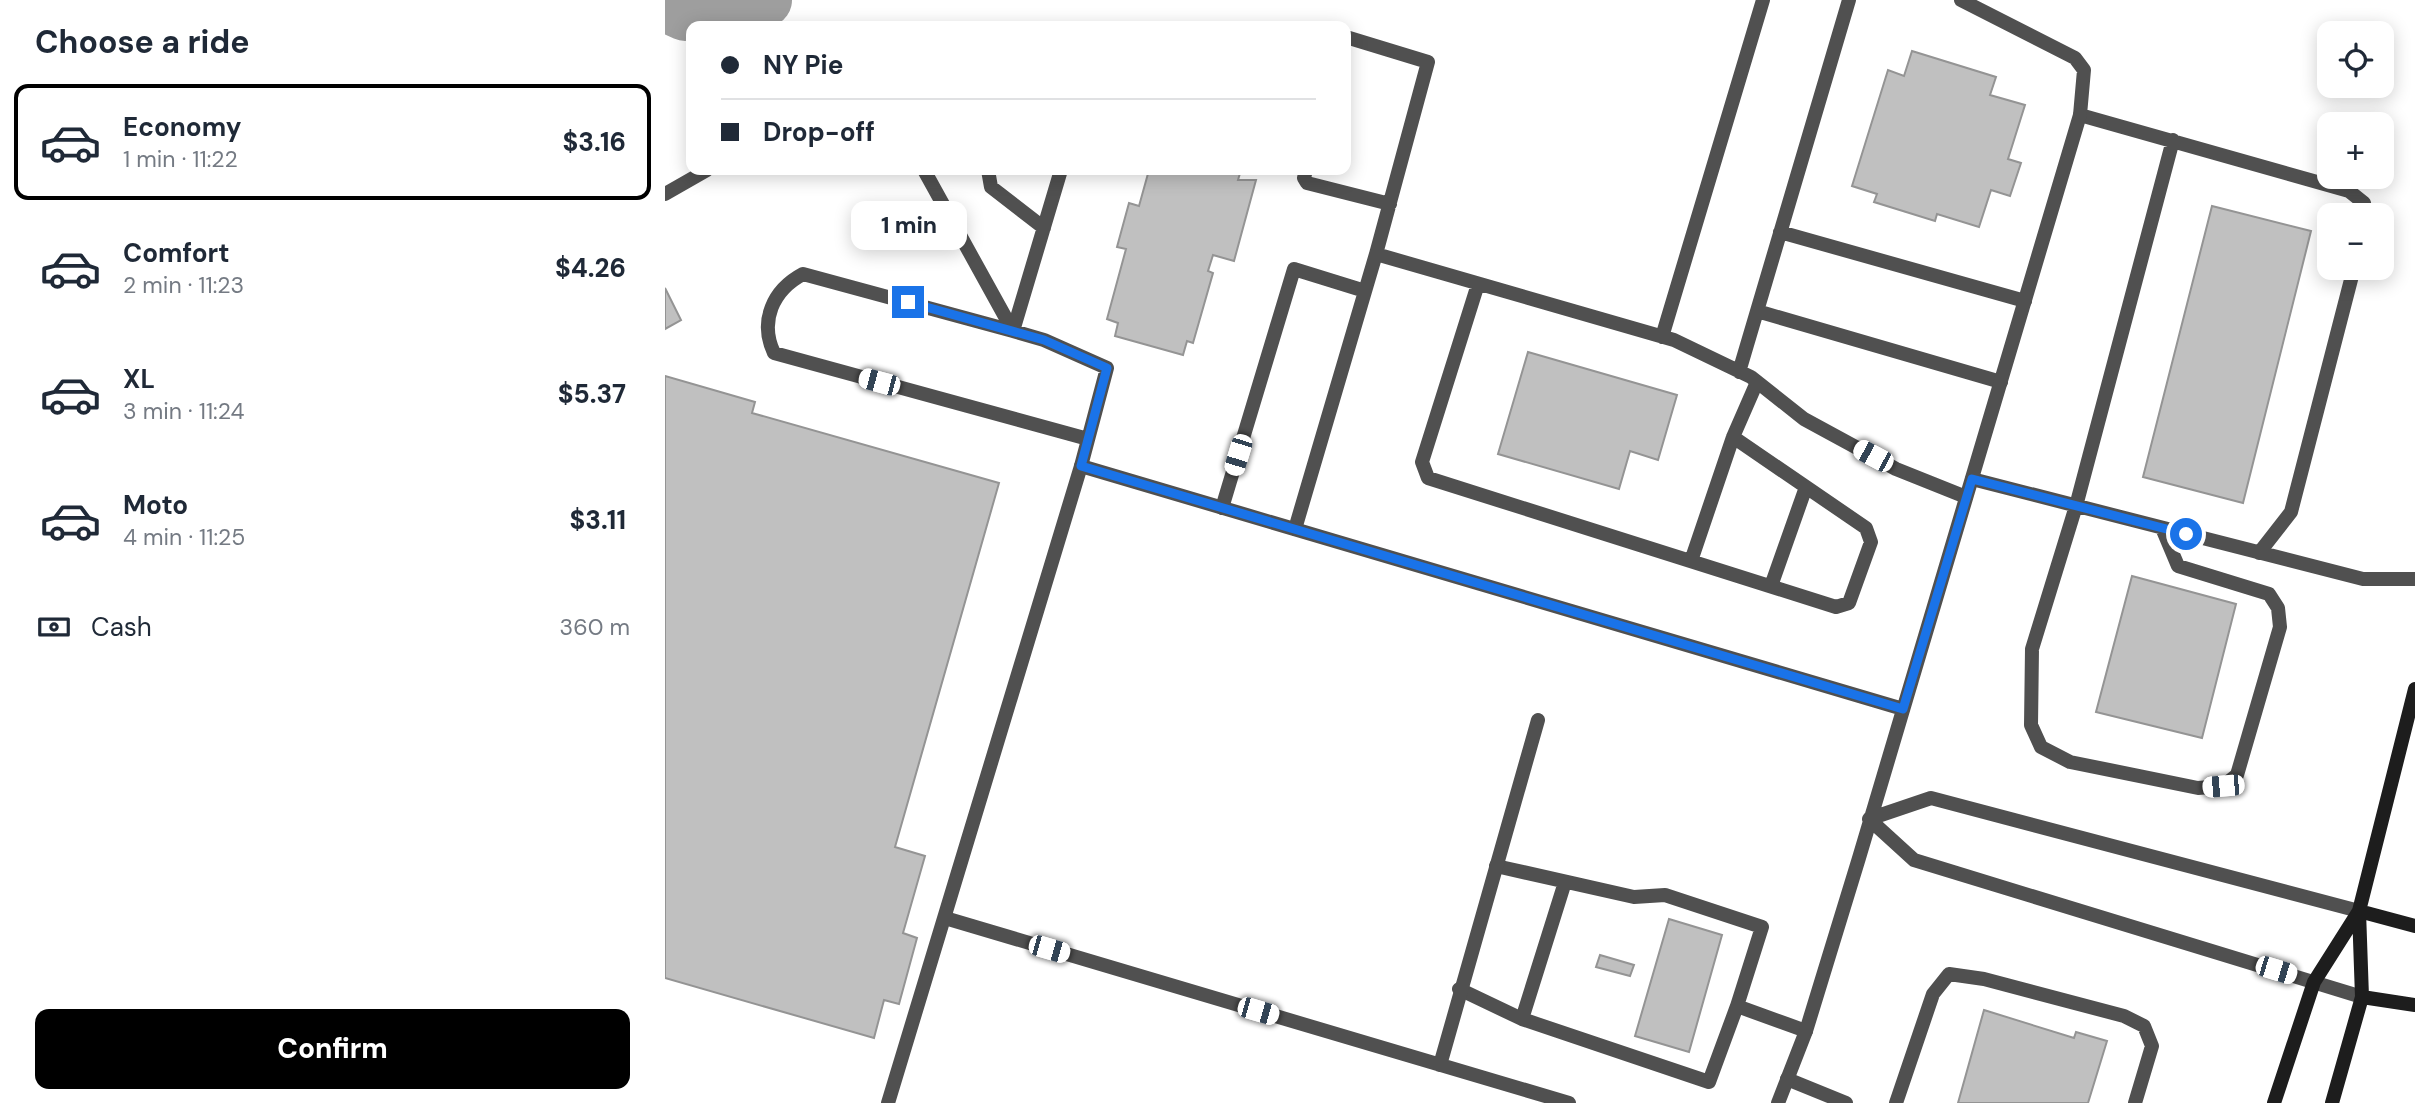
<!DOCTYPE html>
<html lang="en">
<head>
<meta charset="utf-8">
<style>
	body { margin:0; font-family:"DM Sans",sans-serif; background:#f6f6f7; color:#1f2937; height:100vh; display:flex; flex-direction:column; font-size:26px; white-space:nowrap }
	* { box-sizing:border-box; margin:0 }
	p { font-size:23px; color:#747a83 }
	.icon { flex:none; width:38px; height:38px; fill:none; stroke:currentColor; stroke-width:2; stroke-linecap:round; stroke-linejoin:round }
	.map { position:relative; flex:1; overflow:hidden }
	.panel { display:flex; flex-direction:column; background:#fff; width:665px }
	.panel>* { flex:none }
	.banner { position:absolute; left:21px; top:21px; width:665px; height:154px; border-radius:14px; box-shadow:0 4px 18px #0003; display:grid; align-content:center; height:154px; padding:0 35px; background:#fff }
	.tools { position:absolute; left:1652px; top:21px; display:grid; gap:14px }
	.tools a { display:grid; place-items:center; width:77px; height:77px; border-radius:14px; background:#fff; box-shadow:0 4px 18px #0003; font-size:35px }
	.end { position:absolute; width:32px; height:32px; margin:-16px; border:9px solid #1a73e8; background:#fff; box-shadow:0 0 0 4px #fff }
	.from { border-radius:50% }
	.bubble { position:absolute; height:49px; border-radius:14px; background:#fff; box-shadow:0 4px 18px #0003; font-size:23px; font-weight:800; line-height:49px; text-align:center }
	.car { position:absolute; width:21px; height:42px; margin:-21px -10px; border-radius:9px; box-shadow:0 0 5px 2px #0007; background:linear-gradient(#fff 24%,#345 0 40%,#fff 0 76%,#345 0 86%,#fff 0) }
	.banner b { display:flex; align-items:center; gap:24px; height:66px; font-size:26px }
	.banner b+b { border-top:2px solid #e0e1e3 }
	.banner i { width:18px; height:18px; background:#1f2937 }
	ul { padding:0; list-style:none }
	li { display:flex; align-items:center; gap:21px; height:116px; margin:0 14px 10px; padding:0 21px; border:4px solid transparent; border-radius:14px }
	li div { flex:1 }
	li b { display:block; font-size:26px }
	li em { font-style:normal; font-weight:800 }
	li.selected { border-color:#000 }
	li>.icon { width:63px; height:63px; stroke-width:1.5 }
	h2 { padding:0 35px; font-size:32px; line-height:84px }
	.pay { display:flex; align-items:center; gap:18px; height:77px; padding:0 35px; font-size:26px }
	.pay p { margin-inline-start:auto }
	.primary-button { display:flex; gap:14px; margin-top:auto; padding:14px 35px }
	.primary-button a { flex:1; height:80px; border-radius:14px; background:#000; color:#fff; font-size:28px; font-weight:800; line-height:80px; text-align:center }
	main { display:flex; flex:1; min-height:0 }
	.map>svg:first-child { display:block }
</style>
</head>
<body>
<main>
<section class="panel">
<h2>Choose a ride</h2>
<ul>
<li class="selected"><svg class="icon" aria-label="car" viewBox="0 0 24 24"><path d="M5 17H2v-5l4-1 3-4h7l3 4 3 1v5h-3M9 17h6M6 11h13"/><circle cx="7" cy="17" r="2"/><circle cx="17" cy="17" r="2"/></svg><div><b>Economy</b><p>1 min · 11:22</p></div><em>$3.16</em></li>
<li><svg class="icon" aria-label="car" viewBox="0 0 24 24"><path d="M5 17H2v-5l4-1 3-4h7l3 4 3 1v5h-3M9 17h6M6 11h13"/><circle cx="7" cy="17" r="2"/><circle cx="17" cy="17" r="2"/></svg><div><b>Comfort</b><p>2 min · 11:23</p></div><em>$4.26</em></li>
<li><svg class="icon" aria-label="car" viewBox="0 0 24 24"><path d="M5 17H2v-5l4-1 3-4h7l3 4 3 1v5h-3M9 17h6M6 11h13"/><circle cx="7" cy="17" r="2"/><circle cx="17" cy="17" r="2"/></svg><div><b>XL</b><p>3 min · 11:24</p></div><em>$5.37</em></li>
<li><svg class="icon" aria-label="car" viewBox="0 0 24 24"><path d="M5 17H2v-5l4-1 3-4h7l3 4 3 1v5h-3M9 17h6M6 11h13"/><circle cx="7" cy="17" r="2"/><circle cx="17" cy="17" r="2"/></svg><div><b>Moto</b><p>4 min · 11:25</p></div><em>$3.11</em></li>
</ul>
<div class="pay"><svg class="icon" aria-label="cash" viewBox="0 0 24 24"><path d="M3 7h18v10H3z"/><circle cx="12" cy="12" r="2"/></svg>Cash<p>360 m</p></div>
<div class="primary-button"><a>Confirm</a></div>
</section>
<div class="map">
<svg width="1750" height="1103" viewBox="0 0 1750 1103">
	<rect width="100%" height="100%" fill="#fff"/>
	<g fill="none" stroke-linecap="round" stroke-linejoin="round">
		<path stroke="#9e9e9e" stroke-width="54" d="M0,5L20,14L100,0"/>
	</g>
	<path fill="#c0c0c0" stroke="#949494" stroke-width="2" d="M1247,51L1331,77L1325,95L1360,105L1343,159L1356,163L1345,196L1326,190L1314,227L1272,214L1270,221L1209,202L1212,194L1187,186L1223,70L1239,76Z
		M484,170H576L573,180H591L569,261L548,255L543,271L548,273L528,343L522,341L518,355L450,336L453,323L442,319L461,249L452,247L464,203L474,206Z
		M1547,206L1646,231L1578,503L1478,477Z
		M0,288L16,320L0,329Z
		M863,352L1012,395L993,460L965,451L954,489L833,454Z
		M0,376L90,402L87,413L334,483L230,847L260,856L238,933L252,938L234,1004L219,1000L209,1038L0,978Z
		M1467,576L1571,604L1537,738L1431,712Z
		M1004,919L1057,935L1024,1052L970,1036Z
		M935,955L969,965L965,976L931,967Z
		M1319,1010L1409,1038L1411,1032L1442,1041L1423,1103H1293Z"/>
	<g fill="none" stroke-linecap="round" stroke-linejoin="round">
		<path stroke="#505050" stroke-width="14" d="M1296,0L1410,58L1419,70L1415,115L1684,191L1699,203L1701,215
			M681,37L763,62L711,254
			M259,170L348,331L379,340L442,368L416,466
			M323,170L326,187L379,228
			M396,170L348,331L138,274C108,290 94,321 109,353L423,439
			M641,170L639,178L642,183L725,204
			M0,194L42,170
			M1115,232L1360,301
			M813,284L757,462L763,478L1171,607L1184,603L1206,542L1201,528L1068,437
			M1092,311L1336,382
			M997,337L1098,0
			M1074,372L1184,0
			M1307,479L1698,579H1750
			M557,508L629,269L700,291
			M1497,528L1513,566L1604,594L1613,608L1615,627L1572,775L1558,786L1533,788L1405,762L1376,747L1366,725L1367,649L1411,506L1508,140
			M630,529L711,254L1009,340L1086,377L1139,419L1231,469L1301,497
			M1594,553L1626,512L1689,268
			M1026,561L1068,437L1092,382
			M1106,586L1141,487
			M831,866L969,897L1000,895L1097,927L1072,1006
			M794,989L857,1019L1044,1082L1072,1006L1141,1031
			M857,1019L900,882
			M1122,1079L1181,1103
			M1231,1103L1268,994L1284,974L1319,979L1459,1016L1479,1026L1487,1046L1470,1103"/>
		<path stroke="#505050" stroke-width="14" d="M1694,911L1266,798L1204,819L1249,860L1697,997
			M280,918L904,1103
			M775,1065L873,720
			M223,1103L416,466L1238,709
			M1113,1103L1141,1031L1194,858L1415,115"/>
		<path stroke="#1d1d1d" stroke-width="14" d="M1694,911L1750,926
			M1697,997L1750,1005
			M1609,1103L1649,982L1694,911
			M1667,1103L1697,997L1694,911L1750,689"/>
	</g>
	<g fill="none" stroke-linecap="round" stroke-linejoin="round">
		<path stroke="#1a73e8" stroke-width="9" d="M243,302L379,340L442,368L416,466L1238,709L1307,479L1521,534"/>
	</g>
</svg>
<div class="tools">
<a><svg class="icon" aria-label="locate" viewBox="0 0 24 24"><circle cx="12" cy="12" r="6"/><path d="M12 2v4M12 18v4M2 12h4M18 12h4"/></svg></a>
<a>+</a>
<a>−</a>
</div>
<i class="end from" style="left:1521px;top:534px"></i>
<i class="end" style="left:243px;top:302px"></i>
<div class="bubble" style="left:186px;top:201px;width:116px">1 min</div>
<i class="car" style="left:214px;top:382px;rotate:285deg"></i>
<i class="car" style="left:573px;top:455px;rotate:197deg"></i>
<i class="car" style="left:1208px;top:456px;rotate:298deg"></i>
<i class="car" style="left:1558px;top:786px;rotate:265deg"></i>
<i class="car" style="left:384px;top:949px;rotate:106deg"></i>
<i class="car" style="left:1611px;top:970px;rotate:107deg"></i>
<i class="car" style="left:593px;top:1011px;rotate:106deg"></i>
<div class="banner">
<b><i class="from"></i>NY Pie</b>
<b><i></i>Drop-off</b>
</div>
</div>
</main>
</body>
</html>
